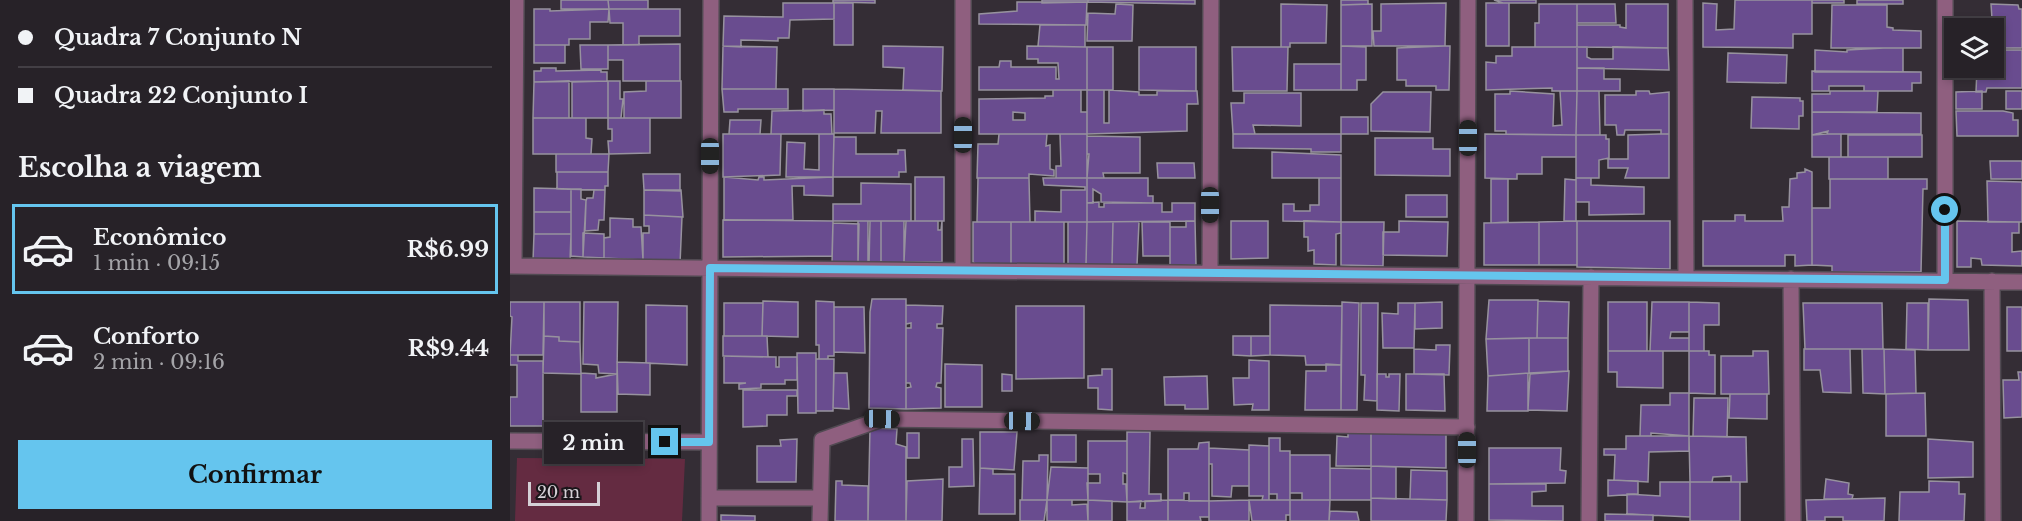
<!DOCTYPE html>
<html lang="pt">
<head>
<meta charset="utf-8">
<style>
	body { margin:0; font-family:"Libre Baskerville",serif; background:#2f2a30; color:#f1f3f6; height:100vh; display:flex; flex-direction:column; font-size:22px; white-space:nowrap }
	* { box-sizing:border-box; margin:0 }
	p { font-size:20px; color:#a4a4a8 }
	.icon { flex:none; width:33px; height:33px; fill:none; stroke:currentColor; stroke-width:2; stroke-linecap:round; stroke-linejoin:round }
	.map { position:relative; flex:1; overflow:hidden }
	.drawer { display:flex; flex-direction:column; background:#272228; width:510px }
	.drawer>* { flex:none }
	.banner { display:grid; align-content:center; height:132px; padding:0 18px; background:#272228 }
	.buttons { position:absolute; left:1434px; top:18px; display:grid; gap:12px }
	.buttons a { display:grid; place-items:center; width:60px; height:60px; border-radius:0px; background:#272228; box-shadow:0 3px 9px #0003,0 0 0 2px #433f45; font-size:30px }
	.scale { position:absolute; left:18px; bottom:15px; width:72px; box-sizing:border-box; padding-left:6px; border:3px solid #d5d0d6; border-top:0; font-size:16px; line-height:21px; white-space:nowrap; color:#d5d0d6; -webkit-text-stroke:4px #1a161a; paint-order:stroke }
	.end { position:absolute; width:27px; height:27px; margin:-14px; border:8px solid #65c5ee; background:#111; box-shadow:0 0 0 3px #111 }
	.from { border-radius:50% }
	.bubble { position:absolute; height:42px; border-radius:0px; background:#272228; box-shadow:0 3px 9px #0003,0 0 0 2px #433f45; font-size:20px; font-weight:700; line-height:42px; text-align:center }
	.car { position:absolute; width:18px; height:36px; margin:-18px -9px; border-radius:8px; box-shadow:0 0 4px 2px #0007; background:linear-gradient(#222 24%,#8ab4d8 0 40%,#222 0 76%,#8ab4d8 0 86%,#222 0) }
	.banner b { display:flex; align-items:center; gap:21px; height:57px; font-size:22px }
	.banner b+b { border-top:2px solid #433f45 }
	.banner i { width:15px; height:15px; background:#f1f3f6 }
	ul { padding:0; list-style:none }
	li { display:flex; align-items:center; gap:18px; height:90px; margin:0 12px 9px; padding:0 6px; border:3px solid transparent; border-radius:0px }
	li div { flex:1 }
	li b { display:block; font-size:22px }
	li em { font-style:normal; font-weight:700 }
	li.on { border-color:#65c5ee }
	li>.icon { width:54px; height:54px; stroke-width:1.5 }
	h2 { padding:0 18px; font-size:27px; line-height:72px }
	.action { display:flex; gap:12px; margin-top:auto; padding:12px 18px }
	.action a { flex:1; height:69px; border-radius:0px; background:#65c5ee; color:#111; font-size:24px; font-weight:700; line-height:69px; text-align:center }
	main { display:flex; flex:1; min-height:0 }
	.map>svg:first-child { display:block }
</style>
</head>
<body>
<main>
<section class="drawer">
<div class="banner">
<b><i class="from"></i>Quadra 7 Conjunto N</b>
<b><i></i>Quadra 22 Conjunto I</b>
</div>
<h2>Escolha a viagem</h2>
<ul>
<li class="on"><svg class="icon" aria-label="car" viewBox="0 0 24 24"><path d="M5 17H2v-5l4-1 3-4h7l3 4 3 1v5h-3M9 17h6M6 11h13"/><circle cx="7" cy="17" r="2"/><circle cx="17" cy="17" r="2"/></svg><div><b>Econômico</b><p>1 min · 09:15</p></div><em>R$6.99</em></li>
<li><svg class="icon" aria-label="car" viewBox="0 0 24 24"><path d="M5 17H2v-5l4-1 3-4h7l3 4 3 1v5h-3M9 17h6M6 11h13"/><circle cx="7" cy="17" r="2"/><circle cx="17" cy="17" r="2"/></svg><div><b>Conforto</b><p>2 min · 09:16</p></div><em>R$9.44</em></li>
</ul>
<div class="action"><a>Confirmar</a></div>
</section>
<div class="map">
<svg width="1512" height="521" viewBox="0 0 1512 521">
	<rect width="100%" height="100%" fill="#342d35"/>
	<path fill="#642b41" d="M7,458L175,459L172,521H5Z"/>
	<path fill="#694c8f" stroke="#97929e" stroke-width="1.5" fill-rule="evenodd" d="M51,0H98L99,9H51Z
		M98,0H138V9H99Z
		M323,0H365V3L323,2Z
		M532,0H578V2L532,3Z
		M578,0H685V4L578,2Z
		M831,0H858V4L831,5Z
		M984,0H1026V3H993Z
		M1225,0H1302V34H1283V48L1193,47V3L1207,4L1206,30L1224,29Z
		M1302,0H1334V3H1302Z
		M1347,0H1393V4H1347Z
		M507,2H577L576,25L469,24V14L507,11Z
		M273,3H324V19L280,20L279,38H268V41L231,40V47L213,46L214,16L273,17Z
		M324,3H343V45H324Z
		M936,3L935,46H864L863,31H871V4Z
		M976,3H999V46H976Z
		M606,4L623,5L622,41H577L578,13L605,14Z
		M771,4L817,5L816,43H780V47H771Z
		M862,4V46H831V5Z
		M1029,4H1067V47H1025V23H1029Z
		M1067,4H1105L1106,23H1067Z
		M1116,4H1158V48L1067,47V25H1110V27L1116,28Z
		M1481,4L1508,5L1509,9H1512V48H1484Z
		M1322,5H1377V27L1383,28V30L1411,31V48H1321Z
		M24,9H40V11L99,9L98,22H80V39H59V45H24Z
		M99,9H170V36H129V45H113V23H100Z
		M530,25H575V47L528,46Z
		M170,44V81H113V60H98V45Z
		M24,45H55V63H24Z
		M70,45H98V69H71Z
		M213,46L267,47L266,89H212Z
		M373,46L433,47L432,91L393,90L394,68L373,67Z
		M517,46L577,47V90H469V67H489L490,61H501V67H546V79H549L548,63H528V59H517Z
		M831,46L856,47V80H847V90H831Z
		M934,46H940L939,90H926V86H896V80H887V48Z
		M577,47H603V90H577Z
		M629,47H686V91L629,90Z
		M722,47H778L777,91H723Z
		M1002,47H1067V91H1042V88L976,90V62L986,63V56H1002Z
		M1067,47H1077V57L1081,59H1103V47L1158,48L1159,70L1067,68Z
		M1374,48H1393V72H1305V50L1337,52V50Z
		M1484,50H1512V88H1477L1476,92H1466L1467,68H1484Z
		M1218,53L1277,55L1276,83L1217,82Z
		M831,64V90H784V64Z
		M31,68H46V71L91,70V72H97V81L24,82V71H31Z
		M1067,68H1094V79H1110V91H1067Z
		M1302,71L1411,72V83H1402V91H1354V86H1319V91H1302Z
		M59,81V118H23L24,82Z
		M98,81H110V99H113L111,118H98Z
		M98,81V118H62V82Z
		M136,81H171V118H114V92L136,91Z
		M212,89H278V109H228V112H214Z
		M293,89H324V110L293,111Z
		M324,89L431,91V133H371L372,111H366L365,133H324Z
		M543,90H571V112H577V134H469V99L535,98V96H543ZM503,112L515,113V120H503Z
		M577,90H594V123H599V90L629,92V95H647V91H687L688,104H677V131L577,134Z
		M1000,91L1044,94L1043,126L1052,125L1050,91H1067L1066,135L996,134V131H985V94H1000Z
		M1067,91H1089L1090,135H1066Z
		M1126,91H1139L1140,94L1159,92V134H1151V130H1115L1114,135H1107L1106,125H1095V95H1126Z
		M1320,91H1368L1367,112H1302V94H1320Z
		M1472,91V109H1446V92Z
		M1496,91H1512V109H1496Z
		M873,92H921L920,132L861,131V104Z
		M734,93H791V126L743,125L745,134H723L721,103H734Z
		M1242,97L1290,98V101H1293V116H1289V129L1241,128Z
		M314,110V114H321L322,134H261L262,111Z
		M1493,111L1503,113V120H1508V136H1447L1446,111Z
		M1302,112L1411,113V134H1317L1318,131L1302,135Z
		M831,117H858V134H831Z
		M23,118H76V138L82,139L81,154H23Z
		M98,118H140V153L99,154L98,141H102V129H98Z
		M220,120H251L250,134H219Z
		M213,134H271L270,175L213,177Z
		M309,134H324L323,177H276L277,142L295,143L294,169L309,170Z
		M489,134H537L536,146L540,145V169L544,170V176L519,174V178H467L468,144H488Z
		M550,134H577V178H546V166H551Z
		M723,134H831V152H801V149L723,148Z
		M975,134L1066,135V157H1032V174H1007V179L975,178Z
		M1149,134H1159V178H1115L1118,168H1098V159H1118V135Z
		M1317,134H1331V157H1302V135Z
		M1066,135H1096V139H1099V158L1089,160V178H1066Z
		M1338,135H1412V157H1338Z
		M577,136L630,137V173H593L594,178H577L579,154H577Z
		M324,137H346V154H388V150H395L396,172H389V177H323Z
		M865,138H923V149H940V176L865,175Z
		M762,152L831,155V178H762Z
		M46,154H99L98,172H46Z
		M1319,157H1378V179H1319Z
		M1480,161H1512V179H1481Z
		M647,163H684L685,178H648Z
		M1295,169L1302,172V265L1285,266V255H1275V266H1193V221H1225V215H1235V221H1273L1272,207H1279L1280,179L1287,178V173L1295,172Z
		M47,172H98V186H95V190L47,189Z
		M133,174H170V191L134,190Z
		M214,177L248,180L249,177H254V180L323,177V196L294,195V186H282L283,220H214Z
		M405,177H434V221H405Z
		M468,178H519L520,222H467Z
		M533,178H577V222H525V211L551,212V190H575V187L534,185Z
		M577,178H638V196H643V203L591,202V194L583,189V203H577Z
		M809,178H831V222L773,221V204H784V211H800V205H809Z
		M1081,178V185L1134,187V214L1079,215V202H1066V178Z
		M981,179H998V222L981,223Z
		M1055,179L1066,180V221H1054Z
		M1320,179H1417V189H1413L1411,272H1322V266L1302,265V208H1320Z
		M1477,181L1512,182V222H1478Z
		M351,183L401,184V221H323V204H351Z
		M24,188L61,189V212H24Z
		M61,189H71V199L76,200L73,257L61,256Z
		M84,190H95L94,220H89L88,230L75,231L76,201L77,198H83Z
		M134,190H171L173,217L134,215Z
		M896,195H937V217H896Z
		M589,202V207H594V203H652V212H662V203H685V221L577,222V203Z
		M24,212H61V234H24Z
		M134,215L172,217L170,264L133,263V233H139V226H134Z
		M100,218L123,219V227H131L133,260L94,258V238L100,237Z
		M213,220L323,221L322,256L213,257Z
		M348,221H358V265H348Z
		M360,221H371V265H359Z
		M371,221H394V265H371Z
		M396,221H428V230H431L432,221V262H394Z
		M676,221H685L686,265H660V227H676Z
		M721,221H758V258L721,259Z
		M794,221L831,222V233L826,234V265L804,264V250L798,251V237H794Z
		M889,221L938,222L937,256L873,255V232H889Z
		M1067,221V265H1029V222Z
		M1067,221H1160V269L1067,267Z
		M1447,221L1509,222V233H1502V252L1512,251V266L1472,265L1471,259L1461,258V267H1447Z
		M463,222H501V265L466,264L463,262Z
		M501,222H554V267H501Z
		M558,222H577L576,265H558Z
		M577,222H603L602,265H576Z
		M603,222H629L627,265H602Z
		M632,222H660V256H633Z
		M831,222H874L873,266L831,265Z
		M1029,222V265H974V223Z
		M323,223L349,224L348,264H322Z
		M73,233L94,234V258L73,257Z
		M24,234H61L60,261H23Z
		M362,299H396V409L359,408L360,312Z
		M1419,299L1458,300L1459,350H1418Z
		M979,300H1028L1027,338L976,339Z
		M253,301L288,302V337L252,336Z
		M306,301L324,302V356H318V359H309V345H306Z
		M1028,301L1059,302L1058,338H1027Z
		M0,302H34L33,355H0L2,317L0,316Z
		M34,302H70V342L49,341V337L34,336Z
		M74,302H108L107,374L89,373L88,365L73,364Z
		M832,302L849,303L847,410H831Z
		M932,302V328L905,329V303Z
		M1098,302H1137V351H1098Z
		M1142,302H1179V332H1161L1160,338H1179V351H1140Z
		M1179,302L1209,303V325H1194V351H1179Z
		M214,303H253L252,336H214Z
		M851,303H868L867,401L854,400L855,375H851Z
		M888,303H905L904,348H873L872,313L888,314Z
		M1293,303H1372L1373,349H1295Z
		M1397,303H1418V350L1396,349Z
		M136,305L177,306V365L136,363Z
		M396,305L433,306L432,324H427V328H433L431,383H427L426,387L431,388V408L396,409V388L401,387L400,383H396V328H401V323L396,324Z
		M760,305L832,306L831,365H796L795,356L760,355Z
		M506,306H574V378L506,379Z
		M354,307L355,353L324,352V307Z
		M1497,307H1512V351H1497Z
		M34,336L49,337V341L70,342L71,374L33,373Z
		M213,336H257L258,357L213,356Z
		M723,336H741V356L723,355Z
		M741,336H760V355L741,356Z
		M1019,338V373L978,376L976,339Z
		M1019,338H1058V371L1019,373Z
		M926,345H940L939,375L904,374V349L926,350Z
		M1294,349H1340L1341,393L1313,392L1310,370H1294Z
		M1352,349H1374L1375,394L1353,393Z
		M1374,349L1405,350L1406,393L1375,394Z
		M1098,351H1153V388L1107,387V372H1098Z
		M1179,351H1199V355H1205V394L1179,393Z
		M1243,351H1258L1259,394H1211V356H1243Z
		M287,353H306V413H288Z
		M0,355H8V361H33V426H0V397H7V365H0Z
		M214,356L266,357V367H269V357H287V380H275V384H251V388L229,389V384L236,383H214Z
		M306,359H324L323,411H306Z
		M739,360L759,361V410H742L743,404L724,405L723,378H739Z
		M107,362L140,363V395L108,394Z
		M435,364L472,365V407H435Z
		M816,364L831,365V410H795L796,371H816Z
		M592,369H602V410L588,409V388H578V376L592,375Z
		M1059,371L1057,411L1018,410L1020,374Z
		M1508,372H1512V417L1494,418L1493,380H1509Z
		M71,373L86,374V378L107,374V412H71Z
		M324,373H337L339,409L323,408Z
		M1018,373V411H977L978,376Z
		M492,374L502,375V391H492Z
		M867,374H876V377H879V374H890L889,411L867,410Z
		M896,374H934L935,411L896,410Z
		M697,376L698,409H675V405H655L654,377Z
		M233,390H287V396H277V415H257V426L233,427Z
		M1160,393H1179V436L1141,433V436H1130L1131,405H1160Z
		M1415,393L1416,436H1376V394Z
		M1220,394H1257V419L1219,418Z
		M1184,398H1218L1217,437L1183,436Z
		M360,428L387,429L386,444L396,447V521H358Z
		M470,432H507L504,470L470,468Z
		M617,432H640L639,494H651V501L617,502Z
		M397,433H409V458H397Z
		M838,433H861V466H826L827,436L838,437Z
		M861,433L936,434V468L861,466Z
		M541,435H566V462H541Z
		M1116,436H1179V451L1139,452L1138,482L1104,480L1105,455H1094V449H1116Z
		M1179,436L1236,437L1237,482H1221V476L1203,477L1202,482H1180Z
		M759,438H770V451H780V500H767V494H759Z
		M287,439L286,482H247V446H271L270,440Z
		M452,439H463L464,486L439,487V467H452Z
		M1418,439L1463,442V477L1418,478Z
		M578,441H617V474L613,473V484H616L617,502L578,500L577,483H590V474H578Z
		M699,442V501H679V493H674V500H658V449H688L689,443Z
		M739,445L759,446V500H752L753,496H739Z
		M699,448L739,450V486H722L721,497L702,496V464H699Z
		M979,448H1051L1050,470L1056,471L1055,483L979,484Z
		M529,455H538L537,500H512L513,461H529Z
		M780,455H820V500H792V493H780Z
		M861,466L886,467V499L861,498Z
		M541,467L578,468V500H537Z
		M470,468L483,469V474H505V514H469Z
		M820,468L861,469V500H820Z
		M901,470L937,471V500L900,499Z
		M433,479L432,521H396L397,481Z
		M1316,479L1339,483L1338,494L1343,495L1342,499H1314Z
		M1098,480L1128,481V494L1098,496Z
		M326,481H332V485L358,486V521H325Z
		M1419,481L1449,482V494H1455L1454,521H1389L1390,492H1419Z
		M1150,482H1180V517L1117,514V494L1150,496Z
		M1180,482H1230V521H1180Z
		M979,484H1036V491L1022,492V506H1053V521L979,520Z
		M861,498L937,500L936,521H861Z
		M1375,498L1374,521H1333V517H1315V521H1297L1296,500Z
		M510,500H537L534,521H510Z
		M537,500H562V505L577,504L578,521H537Z
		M578,500L602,501V521H578Z
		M658,500V521H617V502L631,501L630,508H635V501Z
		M658,500L699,501V517H690L691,521H658Z
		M739,500V521H699V501Z
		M739,500H780V515H776V521H742Z
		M780,500H820L819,521H780Z
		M820,511L847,512L849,521H819Z
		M1095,514L1143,515V521H1095Z
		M211,515L245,516V521H211Z"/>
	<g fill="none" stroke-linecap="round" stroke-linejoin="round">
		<g stroke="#514a52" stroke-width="18">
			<path id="minor" d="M1175,0L1176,278
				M1435,0V281
				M0,266L1512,282
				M4,266L6,0
				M453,270V0
				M700,273L701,0
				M1281,279L1283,521
				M1482,281L1483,521
				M0,441L199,442
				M199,498H310
				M199,521L201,0
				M310,521L312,440L372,419L957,427
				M956,521L958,0
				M1079,521L1081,277"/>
		</g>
		<use href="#minor" stroke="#8f5f7f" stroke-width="15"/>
	</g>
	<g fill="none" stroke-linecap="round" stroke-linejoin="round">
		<path stroke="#65c5ee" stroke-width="8" d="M155,442H199L200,268L1435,280V210"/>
	</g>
</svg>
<div class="buttons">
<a><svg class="icon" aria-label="layers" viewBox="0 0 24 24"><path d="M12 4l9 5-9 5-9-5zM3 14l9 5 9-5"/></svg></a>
</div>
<div class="scale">20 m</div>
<i class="end from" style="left:1435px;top:210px"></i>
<i class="end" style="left:155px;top:442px"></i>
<div class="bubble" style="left:34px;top:422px;width:99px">2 min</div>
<i class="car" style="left:453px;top:135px;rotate:0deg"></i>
<i class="car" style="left:958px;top:138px;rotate:0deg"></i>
<i class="car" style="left:200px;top:156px;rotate:180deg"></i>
<i class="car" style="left:700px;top:205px;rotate:180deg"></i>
<i class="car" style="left:372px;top:419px;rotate:91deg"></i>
<i class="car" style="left:512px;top:421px;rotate:91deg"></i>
<i class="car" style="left:957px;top:450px;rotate:0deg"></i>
</div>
</main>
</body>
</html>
